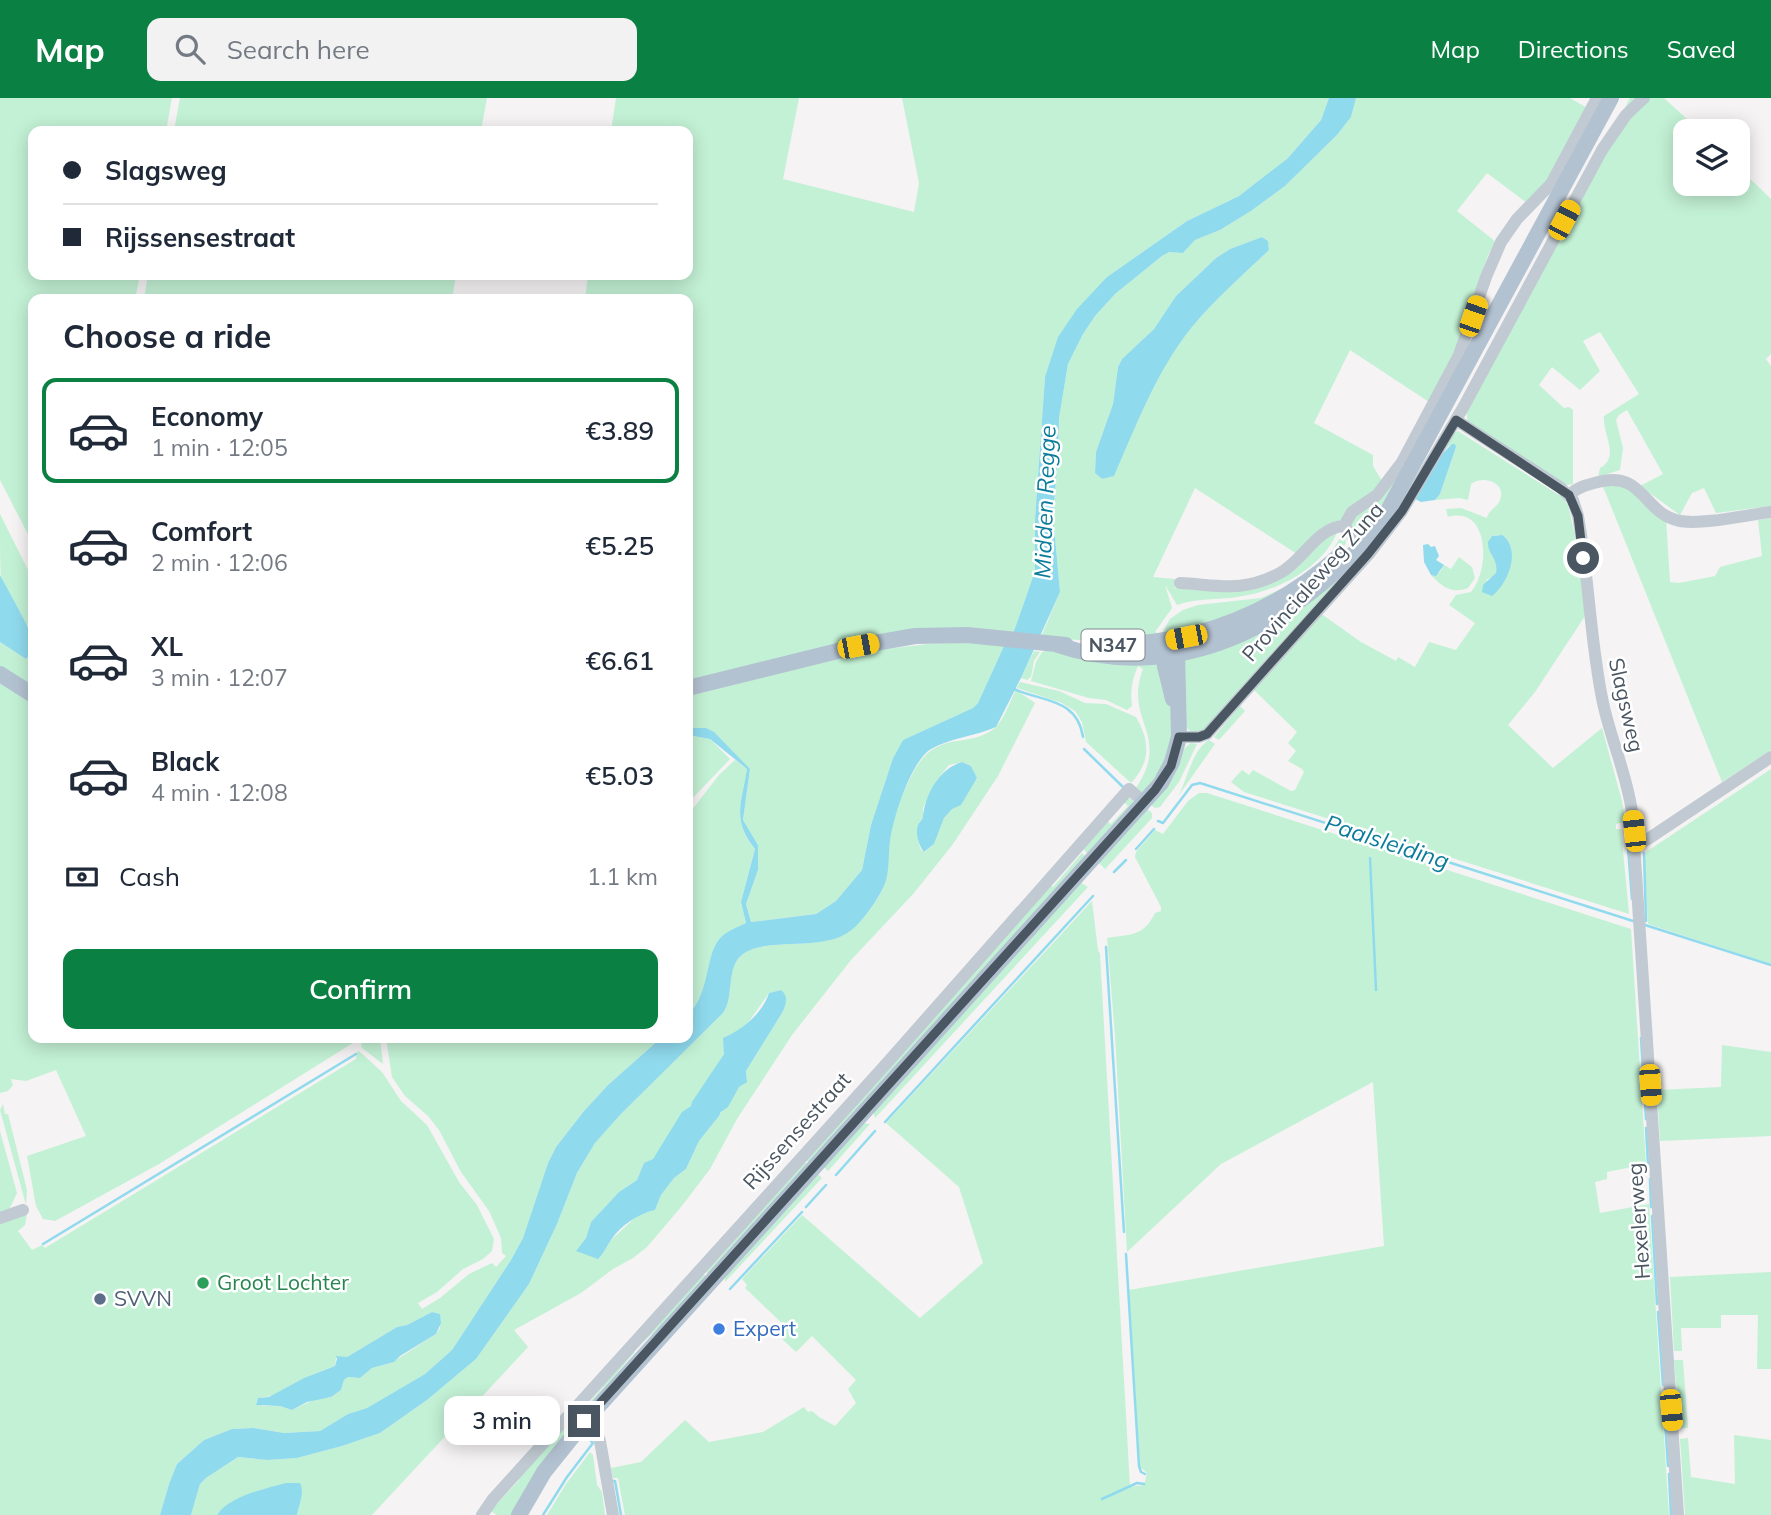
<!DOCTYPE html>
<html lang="en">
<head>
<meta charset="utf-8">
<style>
	body { margin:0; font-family:Mulish,sans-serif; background:#f2f2f3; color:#1f2937; height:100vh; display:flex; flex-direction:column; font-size:26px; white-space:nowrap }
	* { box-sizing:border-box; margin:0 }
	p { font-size:23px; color:#747a83 }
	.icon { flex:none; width:38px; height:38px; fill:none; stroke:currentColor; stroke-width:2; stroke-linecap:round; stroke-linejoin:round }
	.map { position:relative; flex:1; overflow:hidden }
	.panel { position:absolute; left:28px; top:196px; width:665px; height:749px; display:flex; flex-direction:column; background:#fff; border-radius:14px; box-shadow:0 4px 18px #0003 }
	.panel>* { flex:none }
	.guide { position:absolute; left:28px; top:28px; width:665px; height:154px; border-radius:14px; box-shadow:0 4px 18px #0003; display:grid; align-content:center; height:154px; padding:0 35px; background:#fff }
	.tools { position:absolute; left:1673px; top:21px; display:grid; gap:14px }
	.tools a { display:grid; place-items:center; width:77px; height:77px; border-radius:14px; background:#fff; box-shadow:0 4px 18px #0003; font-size:35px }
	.end { position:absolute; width:32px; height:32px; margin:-16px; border:9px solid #4a5661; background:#fff; box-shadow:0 0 0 4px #fff }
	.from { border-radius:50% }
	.bubble { position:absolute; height:49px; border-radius:14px; background:#fff; box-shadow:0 4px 18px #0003; font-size:23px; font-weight:600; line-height:49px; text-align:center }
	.car { position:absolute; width:21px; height:42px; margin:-21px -10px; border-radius:9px; box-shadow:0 0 5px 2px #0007; background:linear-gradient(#f5c518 24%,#345 0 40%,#f5c518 0 76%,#345 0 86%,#f5c518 0) }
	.guide b { display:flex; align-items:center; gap:24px; height:66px; font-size:26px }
	.guide b+b { border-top:2px solid #e0e1e3 }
	.guide i { width:18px; height:18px; background:#1f2937 }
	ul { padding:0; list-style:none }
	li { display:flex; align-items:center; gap:21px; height:105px; margin:0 14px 10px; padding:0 21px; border:4px solid transparent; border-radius:14px }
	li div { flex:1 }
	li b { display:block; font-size:26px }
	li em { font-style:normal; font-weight:600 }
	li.active { border-color:#0b8043 }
	li>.icon { width:63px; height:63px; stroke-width:1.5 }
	h2 { padding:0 35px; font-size:32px; line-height:84px }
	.pay { display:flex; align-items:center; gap:18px; height:77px; padding:0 35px; font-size:26px }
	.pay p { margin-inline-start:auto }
	.cta { display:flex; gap:14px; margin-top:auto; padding:14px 35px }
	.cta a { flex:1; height:80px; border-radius:14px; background:#0b8043; color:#fff; font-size:28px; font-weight:600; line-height:80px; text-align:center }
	header { display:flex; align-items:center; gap:42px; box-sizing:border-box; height:98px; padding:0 35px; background:#0b8043; color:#fff }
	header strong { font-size:33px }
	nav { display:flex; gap:38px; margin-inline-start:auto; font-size:24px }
	.search { width:490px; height:63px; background:#f2f2f3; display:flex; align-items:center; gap:18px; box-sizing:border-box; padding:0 24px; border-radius:14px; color:#747a83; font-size:26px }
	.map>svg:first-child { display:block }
</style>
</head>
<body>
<header>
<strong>Map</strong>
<div class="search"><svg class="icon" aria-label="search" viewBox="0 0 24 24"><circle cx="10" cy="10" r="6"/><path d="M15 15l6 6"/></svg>Search here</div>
<nav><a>Map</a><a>Directions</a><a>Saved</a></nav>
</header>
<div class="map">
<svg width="1771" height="1417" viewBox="0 0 1771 1417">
	<rect width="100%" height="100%" fill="#f5f3f3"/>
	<path fill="#c3f1d5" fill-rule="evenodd" d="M0,0H172L166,33H33V177H140L135,201H33V446L0,382Z
		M180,0H487L481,33H174Z
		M616,0H799L783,81L914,114L919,85L902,0H1329L1321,22L1299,47L1287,61L1256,86L1239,98L1187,123L1107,179L1045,279L1035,421V473L1013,536L983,532L688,585V201H585L588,177H688V33H611Z
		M1356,0H1570L1589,11L1551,80L1527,105L1487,75L1457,113L1496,144L1488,157L1479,184L1473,225L1429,304L1350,252L1314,325L1373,357V368L1382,383V387L1373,396L1352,408L1340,424L1326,429L1297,456L1195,390L1153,479L1175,481V490C1215,492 1253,497 1288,474C1304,463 1318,435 1338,432C1324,470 1276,494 1237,499C1218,502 1196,500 1177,507L1165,487L1172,510L1155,534L1161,537L1170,521L1183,512L1198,507L1261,500L1288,488L1328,459L1344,434L1346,445C1339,458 1322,468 1311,478C1262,518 1194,539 1132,543C1102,545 1071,541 1041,539L1060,494L1053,417L1058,361L1059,320L1068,266L1083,236L1095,218L1115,196L1162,158L1169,154L1183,155L1195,142L1220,132L1251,113L1285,88L1337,37L1351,19ZM1262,139L1268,143L1269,152C1243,177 1215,201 1192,229C1157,272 1136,328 1113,378L1102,381L1095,375L1096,354L1113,306L1118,269L1122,261L1154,231L1176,198L1216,160L1230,151Z
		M1630,0H1664L1700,33H1685V86H1738V69L1771,101V256L1766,261L1771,268V408L1716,415L1704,390L1692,395L1680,417L1640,388L1663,376L1627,312L1619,317L1616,322L1623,350L1620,372L1598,379L1600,370C1621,358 1602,336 1604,318L1639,296L1600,234L1583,243L1600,273L1580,292L1552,269L1539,287L1564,310L1569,309L1573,312V386L1567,387L1560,383L1468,325L1466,313Z
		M148,177H456L452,201H144Z
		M1458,333L1562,399L1568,407L1577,447L1585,518L1535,594L1508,627L1553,670L1602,630L1622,703L1625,724L1616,726V731H1621L1629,816L1244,694L1231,684L1242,672L1249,677L1253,672L1291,693L1295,692L1304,674L1302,671L1288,663L1296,653L1288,645L1297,634L1253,591L1320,515L1361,544L1396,563L1398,559L1415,569L1429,544L1456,552L1475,525L1449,507L1456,497L1471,494C1490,473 1490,407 1448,419L1446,411L1461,410L1487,420C1489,411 1497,410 1500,402C1507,384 1482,377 1471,386L1468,402L1459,400L1435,402L1440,396L1456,349L1449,348L1441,357L1452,336ZM1495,437H1502L1497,494L1486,482C1507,473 1493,465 1490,452C1489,448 1490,444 1490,440Z
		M1403,366C1395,384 1373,431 1353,434L1350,430V421Z
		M1602,386H1626L1666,421L1670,484L1679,485L1715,478L1720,469L1762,458L1758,422L1771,420V652L1722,684Z
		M0,416L33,482V590L0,568V544L26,561L33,555C35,526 9,503 1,478C0,463 0,433 0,416Z
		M1363,456L1203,633C1196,635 1191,635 1186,629L1182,568L1185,561Z
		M1459,459L1472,469L1475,480L1468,490C1452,496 1442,489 1431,477L1440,474L1444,467L1451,471Z
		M961,544L1004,548L978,605L973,610L903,642L893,660L871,727L862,772L836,803L816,816L751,824L746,806L758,772V747L743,722L750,671L706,630H688V598L868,553L929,546Z
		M1048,552L1154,565L1158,569C1174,601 1178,644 1159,676C1155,684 1147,690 1141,697L1136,690C1172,636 1123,623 1143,571L1138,568C1132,581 1130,593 1132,608L1127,612L1106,602L1089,600L1031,583L1036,564L1042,554Z
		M1034,553L1040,554L1034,563L1031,579L1027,582L1021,580Z
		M1020,584L1059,593L1085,605L1106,606L1136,619C1150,643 1151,664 1131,685L1086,644L1082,624L1075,613L1062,605L1017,590Z
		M0,585L33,606V940H361L159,1066L55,1123L43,1121L36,1108L27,1058L86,1038L56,972L26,983L11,981L13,987L8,993L0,995Z
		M1016,592L1035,605L998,678L953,746L914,795L851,862L792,937L737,1021L710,1071L681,1109L647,1149L633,1160L613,1171L581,1195L514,1232L528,1249L372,1417H297L302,1396L300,1385C277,1385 230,1399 217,1417H191L200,1386L206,1380L238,1359L267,1362L297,1360L342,1348L380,1335L427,1302L476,1261L529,1186L557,1126L577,1075L595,1045L620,1017L723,915C735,899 725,869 743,856C769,837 825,857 854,829C865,819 881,800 884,786C889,770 888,754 890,738C894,716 903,693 914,673C938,630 967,652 995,630C1004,622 1010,603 1016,592ZM962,664L971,668L977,681L944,720L934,746L925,754L921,752L918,743V727L923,719V710L936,683L949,667ZM781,892C787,901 786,905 782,915L746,973L747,983L739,989L719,1018L699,1043L686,1071L674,1080L661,1097L655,1112L638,1117L610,1143L576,1153L586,1140L591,1124L619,1094L637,1082L644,1066L653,1061L691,1008L724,956V940L737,935L750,922L769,895Z
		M1240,608L1245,613L1219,642L1214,639Z
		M688,637L710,641L730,661L688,705Z
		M1209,642L1215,646L1179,697C1187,681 1193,651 1209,642Z
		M1191,645L1197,646L1179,684L1160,709L1155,710L1150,706L1185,650Z
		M735,662L747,671C742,704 731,723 755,751L741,804L746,825C739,829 729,832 722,838C705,854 712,892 688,917V717L719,677Z
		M1771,671V866L1648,826L1644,767L1646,754Z
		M1199,695H1207L1631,831L1646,1066L1607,1074V1081L1595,1084L1600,1115L1649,1106L1669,1417H625L618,1380H613L611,1370L641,1364L685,1322L709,1344L763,1334L804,1309L808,1314L812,1313L819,1319L835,1328L856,1305L848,1291L856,1282L812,1238L796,1254L780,1239L785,1228L745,1190L747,1187L742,1181L802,1117L920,1220L983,1165L959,1089L886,1025L1092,803L1098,852L1100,856L1130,1389L1144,1387L1147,1375L1140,1369L1129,1192L1384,1148L1373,984L1221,1066L1127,1154L1115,937L1107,840C1131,836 1143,839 1155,815L1161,813V809L1135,759L1136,754L1155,732L1163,736L1188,703Z
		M1128,700L1132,701L1134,705L1089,757L1083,751L1107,723L1111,726L1128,708L1124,704Z
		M1146,710L1152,715V720L1105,771L1097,763Z
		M1082,755L1087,760L810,1066L805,1061L1050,787L1053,789Z
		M1080,784L1088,789L875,1020L873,1014Z
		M370,940H380L383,966L362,950L361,946Z
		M386,940H661L608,987L584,1013L556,1049L548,1065L523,1140L511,1162L452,1252L425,1276L367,1310L348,1316L320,1333L284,1335L254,1330L232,1331L204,1342L177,1366L169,1386L160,1417H0V1122L27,1116L25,1127L18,1133L32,1152L42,1147L45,1150L356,961L357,954L359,953L382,974L401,1003L427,1027L459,1084L477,1107L494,1141L492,1153L483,1161L463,1171L437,1194L418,1205L422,1211L440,1200L469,1176L492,1165L496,1169L506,1158L502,1155L501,1140L489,1113L461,1074L439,1032L428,1018L405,998L392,979ZM432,1214L440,1216V1230L436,1236L413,1251L391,1265L372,1270L360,1280L348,1279L344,1282L341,1292L329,1300H318L292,1312L280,1308H262L256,1304L262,1299C277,1300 289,1288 303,1281C313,1276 324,1272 335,1268L336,1259H347L397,1229L407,1227Z
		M1722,947L1771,954V1038L1660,1043L1657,992L1721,989Z
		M3,1006L5,1016H8L27,1092L26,1107L0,1012Z
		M860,1025L870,1026L828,1073L825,1070V1065Z
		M0,1033L17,1095L9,1112L0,1116Z
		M804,1063L809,1067L709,1177L706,1174L737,1140L736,1137Z
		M819,1077L822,1080L725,1184V1177L812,1078Z
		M1771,1174V1271H1757L1758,1217H1721V1230H1681L1682,1253H1674L1670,1179Z
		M702,1175L707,1179L671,1219L633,1253L635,1254C616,1275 601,1298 582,1319L579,1316L603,1289V1284Z
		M1674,1262H1683L1688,1330H1680Z
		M577,1317L580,1321L513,1417H497L492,1414V1411L519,1382L518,1378Z
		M1734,1337L1771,1342V1417H1685L1680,1341L1688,1340L1691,1379L1735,1386Z
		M590,1354L593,1357L597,1387L602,1394L605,1417H547L566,1386Z"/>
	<path fill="#90daee" d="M1329,0H1356L1351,19L1337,37L1285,88L1251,113L1220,132L1195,142L1183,155L1169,154L1162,158L1115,196L1095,218L1083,236L1068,266L1059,320L1058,361L1053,417L1060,494L1021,580L996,629C976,638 950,640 931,651C911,663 893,720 890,743C888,757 890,777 883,790C877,803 865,819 855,829C826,857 769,837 743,856C725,869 735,899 723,915L620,1017L595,1045L577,1075L557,1126L529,1186L476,1261L470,1266L427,1302L380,1335L342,1348L297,1360L267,1362L238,1359L206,1380L200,1386L191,1417H160L169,1386L177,1366L204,1342L232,1331L254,1330L284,1335L320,1333L348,1316L367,1310L425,1276L452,1252L511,1162L523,1140L548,1065L556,1049L584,1013L608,987L661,940H688V917C712,892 704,855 722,838C729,832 738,829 746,825L741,804L755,751C731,722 742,704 747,671L710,641L688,637V630H706L714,634L750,671L743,722L758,747V772L746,806L751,824L816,816L836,803L862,772L871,727L893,660L903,642L973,610L978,605L1004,548L1013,536L1035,473V421L1045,279L1058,239L1077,211L1107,179L1187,123L1239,98L1287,61L1321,22Z
		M1262,139L1268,143L1269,152C1243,177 1215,201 1192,229C1157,272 1136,328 1114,378L1102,381L1095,375L1096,354L1113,306L1118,269L1122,261L1154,231L1176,198L1216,160L1230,151Z
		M1452,346H1455L1456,349L1440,396L1435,402L1421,404L1415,401L1441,357Z
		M1502,437C1522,451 1508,486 1492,498L1482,494L1483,487L1496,475C1499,461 1487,456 1488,444L1492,438Z
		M1428,446L1431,449L1435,448L1439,458L1436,462L1444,467L1436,478L1431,477L1424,464L1423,447Z
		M0,477L26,525L32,541L33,554L26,561L0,544Z
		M962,664L971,668L977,680L961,707L952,711L944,720L934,746L924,754C919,748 915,736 918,727C919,724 923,722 923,718C926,695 939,671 962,664Z
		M781,892C789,898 786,907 782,915L746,973L747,984L739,989L728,1009L721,1014L719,1018L699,1043L686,1071L674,1080L661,1097L655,1112C638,1116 621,1127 611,1142C606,1149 604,1155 598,1161L576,1153L586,1140L591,1124L619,1094L637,1082L644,1065L653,1061L682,1014L691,1008L692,1004L724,956L723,940C742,932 762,916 769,895Z
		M432,1214L440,1216L441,1225L436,1236L400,1258L394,1264L372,1270L360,1280L348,1279L344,1282L341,1292L331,1299L307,1304L292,1312L280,1308L256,1307L258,1300L269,1299L304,1280L335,1268L337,1261L336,1258L347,1259L397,1229L407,1227Z
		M286,1385H300C305,1395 299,1406 297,1417H217C230,1398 264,1391 286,1385Z"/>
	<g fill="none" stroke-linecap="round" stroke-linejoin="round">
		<path stroke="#90daee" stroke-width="2.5" d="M1014,591C1043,604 1077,600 1083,639
			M1084,651L1123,689
			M1158,723L1163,725L1192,687L1200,685L1633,823
			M1627,737L1632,801
			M1136,751L1154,731
			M1644,755L1646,823
			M1370,760L1376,892
			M1114,774L1126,762
			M1645,827L1771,867
			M1106,849L1124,1134
			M1641,940L1646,1021
			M885,1024L1093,798
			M1646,1030L1648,1066
			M836,1077L875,1033
			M1650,1081L1651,1109
			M806,1109L826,1087
			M1652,1118L1657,1206
			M43,1146L356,956
			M1126,1156L1139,1368L1141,1374L1145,1376
			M730,1191L802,1114
			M1658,1214L1663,1287
			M1663,1295L1668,1368
			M1669,1376L1671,1417
			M613,1383H615L621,1417
			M1102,1401L1137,1385L1144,1386
			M543,1417L567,1379L593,1345L591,1343"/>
		<path stroke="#c1cad2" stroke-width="12" d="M1456,322L1560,389L1573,402L1578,418C1589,480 1590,543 1603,605C1611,642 1627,677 1632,714L1678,1417
			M1569,397C1578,389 1586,387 1598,384C1644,372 1643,416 1680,423C1704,427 1746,417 1771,414
			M1344,428L1352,414L1377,397L1402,364L1459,257L1486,179L1501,144L1517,121L1551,86L1597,0
			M1344,428L1361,448
			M1180,485C1219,487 1243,495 1280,475C1303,463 1317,429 1344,428
			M1179,639H1199L1207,636L1369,456L1402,413L1464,308L1602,52L1626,17L1644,0
			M1635,747L1648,741L1771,659
			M0,1120L23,1112
			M585,1323L597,1335L600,1343L613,1417
			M482,1417L493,1401L887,965L1129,691L1144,704"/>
		<path stroke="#b3c2d1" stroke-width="16" d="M1058,547C1183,590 1312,518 1385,418L1611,0
			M1095,547C1187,549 1269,519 1338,459
			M1165,548L1162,556L1173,601
			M0,576L33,597
			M688,590L858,548L915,538L967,537L1066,547
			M519,1417L544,1374L585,1323L1161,685L1172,664L1179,639L1177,554L1168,543"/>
	</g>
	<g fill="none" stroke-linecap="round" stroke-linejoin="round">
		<path stroke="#4a5661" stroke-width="9" d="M584,1323L1155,692L1171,668L1179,639H1199L1207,636L1368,456L1402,413L1456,322L1569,397L1578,418L1583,460"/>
	</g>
	<circle fill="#2e9e5b" stroke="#fff" stroke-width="2.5" cx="203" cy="1185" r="7"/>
	<circle fill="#5c6f8a" stroke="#fff" stroke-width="2.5" cx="100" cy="1201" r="7"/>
	<circle fill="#3f7fe0" stroke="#fff" stroke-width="2.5" cx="719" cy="1231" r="7"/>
	<g text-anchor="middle" stroke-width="5" stroke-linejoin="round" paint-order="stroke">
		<rect fill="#fff" stroke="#808990" stroke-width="2" x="1081.5" y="531.5" width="63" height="31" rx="5"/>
		<g font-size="19" font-weight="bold" fill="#4a5661">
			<text x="1113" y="554">N347</text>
		</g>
		<g font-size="21" fill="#4a5661" stroke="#fff">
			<text transform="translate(1313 484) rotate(-49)" y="7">Provincialeweg Zuna</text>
			<text transform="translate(1626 607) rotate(77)" y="7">Slagsweg</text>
			<text transform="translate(797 1033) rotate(-48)" y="7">Rijssensestraat</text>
			<text transform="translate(1639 1123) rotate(-94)" y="7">Hexelerweg</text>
		</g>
		<g font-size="21" fill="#27864d" stroke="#fff" text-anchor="start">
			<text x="217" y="1192">Groot Lochter</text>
		</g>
		<g font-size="21" fill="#4e5e75" stroke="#fff" text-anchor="start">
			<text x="114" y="1208">SVVN</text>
		</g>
		<g font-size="21" fill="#366cbe" stroke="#fff" text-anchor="start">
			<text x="733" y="1238">Expert</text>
		</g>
		<g font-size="23" font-style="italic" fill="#0c7c9b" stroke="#fff">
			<text transform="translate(1045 404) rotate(-88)" y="8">Midden Regge</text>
			<text transform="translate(1387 744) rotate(18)" y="8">Paalsleiding</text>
		</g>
	</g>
</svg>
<div class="tools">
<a><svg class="icon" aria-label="layers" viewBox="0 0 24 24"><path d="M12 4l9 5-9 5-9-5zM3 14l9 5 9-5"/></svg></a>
</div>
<i class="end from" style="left:1583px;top:460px"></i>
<i class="end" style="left:584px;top:1323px"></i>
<div class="bubble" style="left:444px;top:1298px;width:116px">3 min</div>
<i class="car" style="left:1564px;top:122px;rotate:28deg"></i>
<i class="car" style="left:1473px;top:218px;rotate:19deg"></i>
<i class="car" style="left:1186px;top:539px;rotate:259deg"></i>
<i class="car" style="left:858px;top:548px;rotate:79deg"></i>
<i class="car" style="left:1634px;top:733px;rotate:354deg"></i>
<i class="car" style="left:1650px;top:987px;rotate:176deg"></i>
<i class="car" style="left:1671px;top:1312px;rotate:175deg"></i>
<div class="guide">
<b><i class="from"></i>Slagsweg</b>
<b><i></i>Rijssensestraat</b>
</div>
<section class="panel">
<h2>Choose a ride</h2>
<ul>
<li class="active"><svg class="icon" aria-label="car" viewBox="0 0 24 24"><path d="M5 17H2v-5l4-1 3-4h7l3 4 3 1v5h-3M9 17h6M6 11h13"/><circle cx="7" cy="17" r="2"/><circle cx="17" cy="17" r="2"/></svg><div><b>Economy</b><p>1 min · 12:05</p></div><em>€3.89</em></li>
<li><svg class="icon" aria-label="car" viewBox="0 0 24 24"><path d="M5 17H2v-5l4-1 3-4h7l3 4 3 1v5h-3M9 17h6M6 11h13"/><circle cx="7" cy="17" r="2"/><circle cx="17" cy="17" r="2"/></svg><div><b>Comfort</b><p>2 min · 12:06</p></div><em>€5.25</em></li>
<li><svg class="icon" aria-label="car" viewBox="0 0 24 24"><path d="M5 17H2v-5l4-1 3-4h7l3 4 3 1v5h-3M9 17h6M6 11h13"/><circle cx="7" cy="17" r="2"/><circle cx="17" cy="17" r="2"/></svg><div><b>XL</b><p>3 min · 12:07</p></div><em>€6.61</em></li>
<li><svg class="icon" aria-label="car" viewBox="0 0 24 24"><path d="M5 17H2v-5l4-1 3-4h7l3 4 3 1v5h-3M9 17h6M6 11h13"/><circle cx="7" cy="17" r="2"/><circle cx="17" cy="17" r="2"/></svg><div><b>Black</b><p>4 min · 12:08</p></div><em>€5.03</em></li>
</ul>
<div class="pay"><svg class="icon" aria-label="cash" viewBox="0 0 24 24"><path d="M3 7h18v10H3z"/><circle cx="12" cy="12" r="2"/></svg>Cash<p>1.1 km</p></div>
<div class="cta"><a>Confirm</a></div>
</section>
</div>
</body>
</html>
